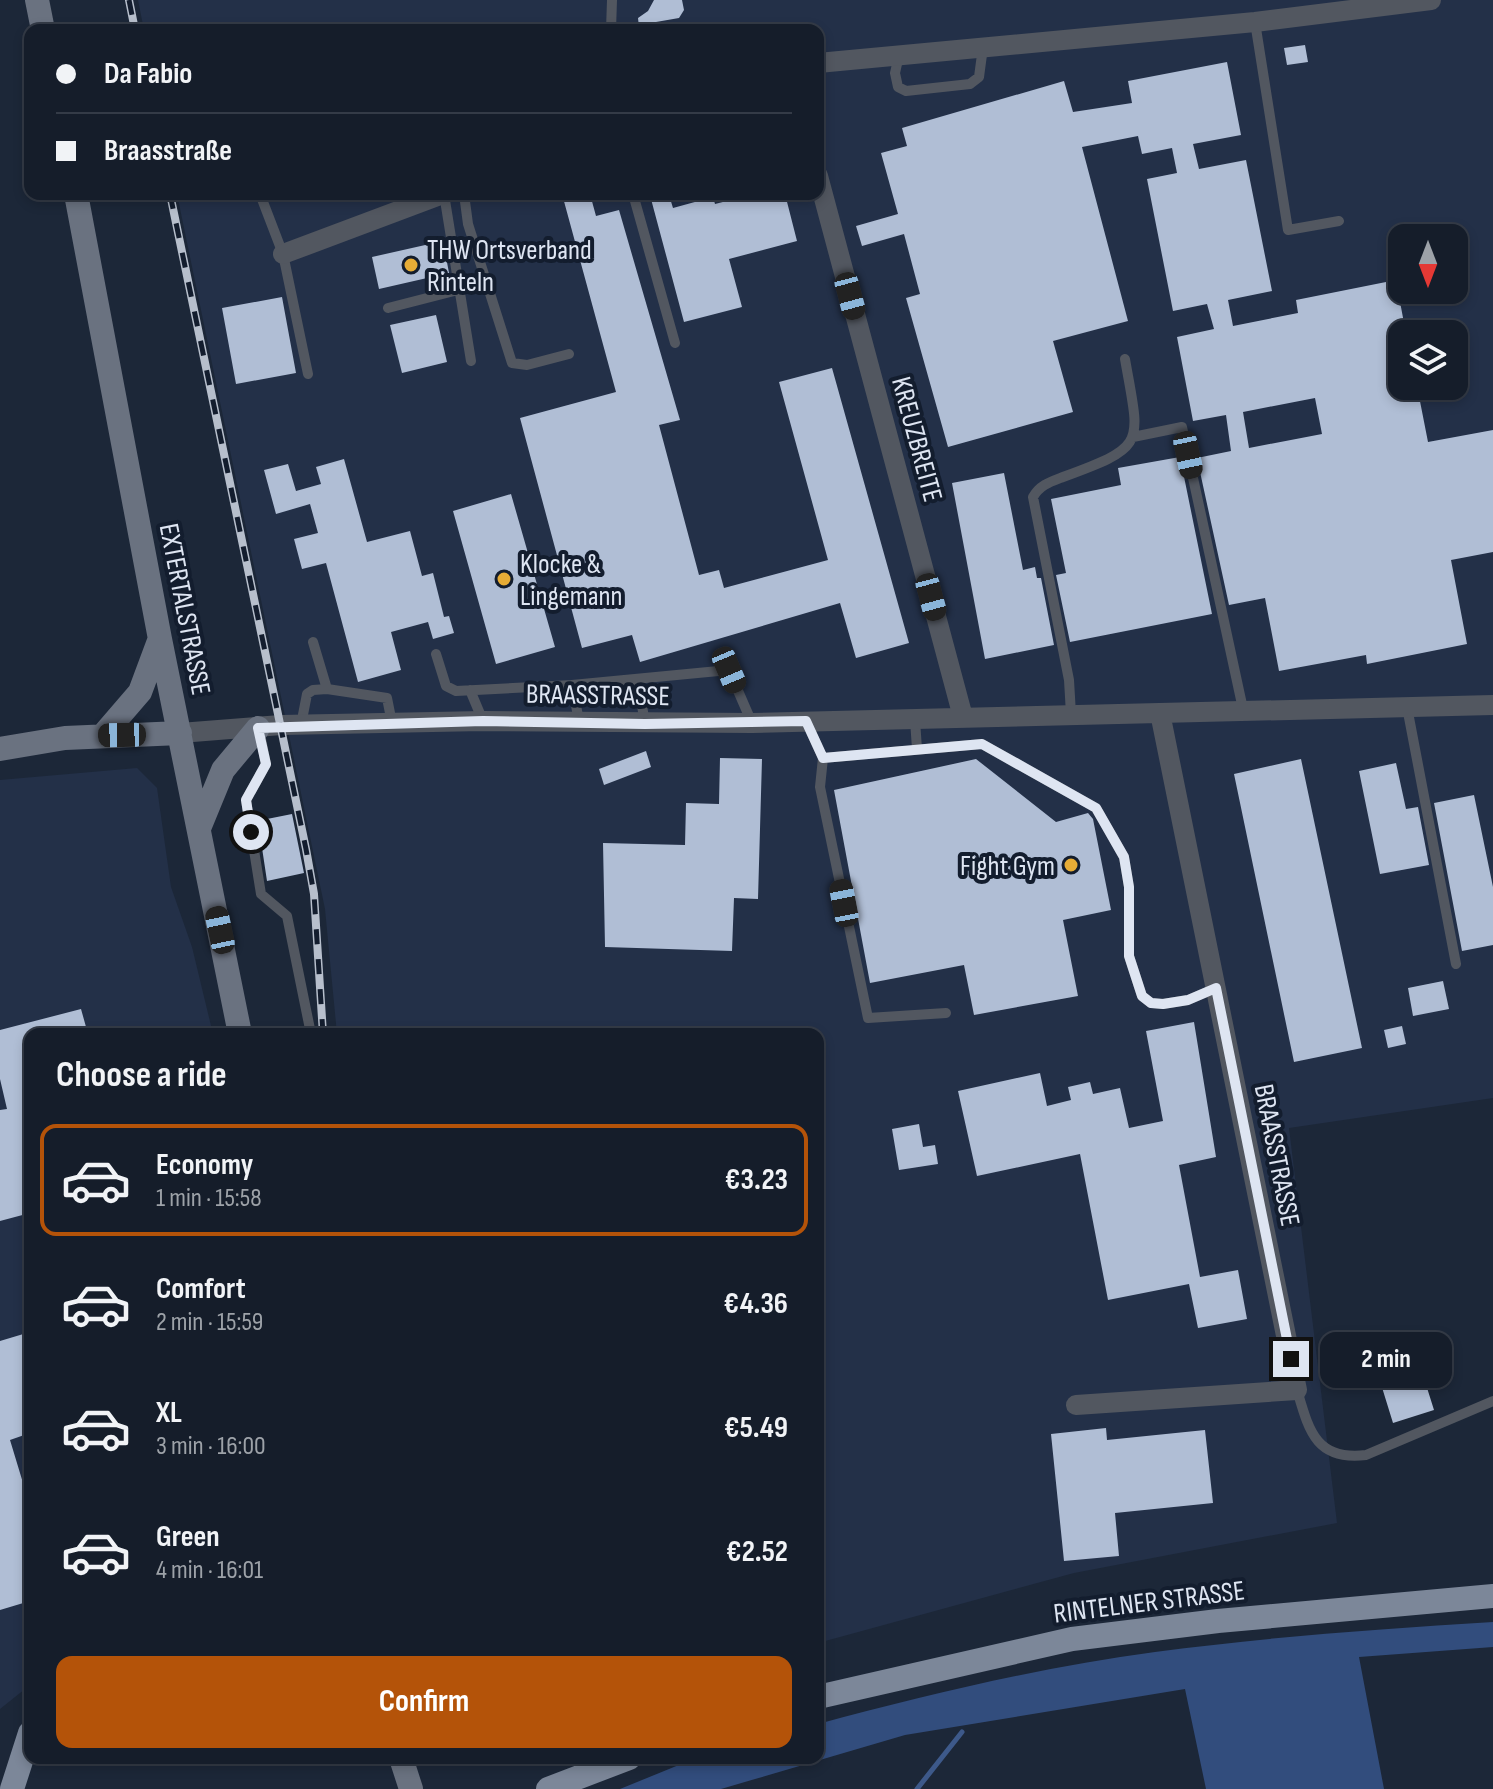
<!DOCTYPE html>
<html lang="en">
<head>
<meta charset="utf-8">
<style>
	body { margin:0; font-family:"Sofia Sans Condensed",sans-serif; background:#1e2632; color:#f1f3f6; height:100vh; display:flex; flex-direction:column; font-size:30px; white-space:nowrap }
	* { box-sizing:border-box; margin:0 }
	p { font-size:26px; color:#9da2a8 }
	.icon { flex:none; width:44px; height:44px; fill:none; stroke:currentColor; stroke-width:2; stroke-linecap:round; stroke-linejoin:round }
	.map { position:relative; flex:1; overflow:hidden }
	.sheet { position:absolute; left:24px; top:1028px; width:800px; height:736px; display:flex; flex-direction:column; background:#151d2a; border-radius:16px; box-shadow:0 4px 12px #0003,0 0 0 2px #343b47 }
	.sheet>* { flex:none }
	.banner { position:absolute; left:24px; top:24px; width:800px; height:176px; border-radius:16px; box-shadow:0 4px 12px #0003,0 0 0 2px #343b47; display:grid; align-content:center; height:176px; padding:0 32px; background:#151d2a }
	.needle { width:52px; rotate:180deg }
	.controls { position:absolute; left:1388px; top:224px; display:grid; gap:16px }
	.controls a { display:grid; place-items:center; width:80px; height:80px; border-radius:16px; background:#151d2a; box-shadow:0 4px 12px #0003,0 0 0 2px #343b47; font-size:40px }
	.end { position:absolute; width:36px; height:36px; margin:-18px; border:10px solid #dee5f2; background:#111; box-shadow:0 0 0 4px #111 }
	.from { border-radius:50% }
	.bubble { position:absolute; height:56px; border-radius:16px; background:#151d2a; box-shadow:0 4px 12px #0003,0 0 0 2px #343b47; font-size:26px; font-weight:700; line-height:56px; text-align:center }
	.car { position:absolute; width:24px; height:48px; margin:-24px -12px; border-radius:10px; box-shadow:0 0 6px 2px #0007; background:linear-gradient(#222 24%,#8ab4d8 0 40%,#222 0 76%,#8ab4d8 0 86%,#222 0) }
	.banner b { display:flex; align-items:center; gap:28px; height:76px; font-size:30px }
	.banner b+b { border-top:2px solid #343b47 }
	.banner i { width:20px; height:20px; background:#f1f3f6 }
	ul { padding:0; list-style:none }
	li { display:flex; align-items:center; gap:24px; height:112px; margin:0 16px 12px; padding:0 16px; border:4px solid transparent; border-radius:16px }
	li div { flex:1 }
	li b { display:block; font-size:30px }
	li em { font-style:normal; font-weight:700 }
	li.current { border-color:#b45309 }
	li>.icon { width:72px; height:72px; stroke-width:1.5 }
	h2 { padding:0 32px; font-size:36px; line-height:96px }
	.cta { display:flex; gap:16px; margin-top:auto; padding:16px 32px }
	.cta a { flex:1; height:92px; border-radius:16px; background:#b45309; color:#fff; font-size:32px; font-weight:700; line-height:92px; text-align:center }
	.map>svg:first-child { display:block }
</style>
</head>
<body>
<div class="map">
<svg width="1493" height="1789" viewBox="0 0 1493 1789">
	<rect width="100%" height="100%" fill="#1c2738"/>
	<path fill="#233048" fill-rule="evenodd" d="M138,0H1493V1098L1289,1128L1337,1523L1074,1573L818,1643V1034H337L325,909L177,194H818V30H144ZM1402,238H1454V290H1402ZM1402,334H1454V386H1402Z
		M137,768L157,788L171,887L192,947L213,1034H30V1685L0,1709V780Z"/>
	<path fill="#324d7d" d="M1493,1622V1647L1359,1657L1384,1789H1206L1185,1689L905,1735L721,1789H620L696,1758H818V1724C929,1694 1042,1667 1155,1652C1267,1637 1380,1629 1493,1622Z"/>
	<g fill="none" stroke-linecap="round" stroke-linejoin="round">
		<path stroke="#3d598a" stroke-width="5" d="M917,1789L962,1732"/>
	</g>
	<path fill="#b0bed5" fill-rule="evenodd" d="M654,0H682L684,10L679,18L656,22L652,29L645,30L639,27L638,18L648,11Z
		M1305,45L1308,62L1287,65L1284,48Z
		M1227,62L1241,135L1193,144L1199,169L1246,160L1272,291L1228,300L1233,326L1298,313L1296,300L1396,280L1406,334H1402V386H1417L1428,442L1493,430V552L1451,560L1467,644L1367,664L1366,655L1279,671L1265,598L1229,605L1197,458L1231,451L1226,415L1193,421L1177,337L1214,329L1207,304L1173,311L1147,179L1177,173L1172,148L1142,154L1138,136L1082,147L1128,321L1053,341L1073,412L948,447L906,298L920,294L904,234L862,246L856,226L898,214L881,153L907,146L902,128L1064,81L1073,112L1132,103L1128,81ZM1315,398L1322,434L1249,448L1243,412Z
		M562,194H590L596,216L619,210L680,420L659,425L699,575L719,570L724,588L828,560L779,382L832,368L909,643L856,658L840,603L640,662L632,635L582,648L520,418L616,392Z
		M754,194H785L797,241L729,259L742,307L684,322L651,199L669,195L673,208L713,197L715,204Z
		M443,241L449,273L379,289L372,257Z
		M282,297L296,373L236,384L222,308Z
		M436,315L447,362L402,373L390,325Z
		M1180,457L1212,614L1070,642L1056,575L1066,573L1051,499L1121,485L1118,468Z
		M344,459L367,542L410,531L422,576L433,573L444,617L449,616L454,633L433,639L428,622L391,632L401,670L358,682L326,563L302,569L294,539L318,533L310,504L276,514L264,470L288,464L296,491L321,484L316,467Z
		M1004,473L1023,570L1035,567L1037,578H1041L1054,645L985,659L952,483Z
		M511,494L555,647L496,664L453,511Z
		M646,751L651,767L604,785L599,769Z
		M720,758L762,759L758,899L734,898L732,951L605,947L603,843L685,845L686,803L719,804Z
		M976,759L1056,822L1088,813L1093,819L1111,910L1063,920L1078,996L974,1015L964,965L870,983L834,790Z
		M1301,759L1362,1048L1294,1062L1234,774Z
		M1396,763L1406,809L1418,807L1429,865L1380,874L1359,771Z
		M1474,795L1493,887V945L1462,951L1434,803Z
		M292,814L304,873L267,881L259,828L264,827L262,820Z
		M1443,981L1449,1009L1413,1016L1408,988Z
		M81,1009L88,1034H30V1213L0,1221V1110L7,1109L0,1079V1030Z
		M1194,1022L1216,1157L1179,1165L1200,1277L1238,1270L1247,1319L1198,1328L1189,1284L1108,1300L1080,1154L977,1176L958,1091L1040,1073L1047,1106L1071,1100L1068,1087L1090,1082L1093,1094L1120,1088L1129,1128L1163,1121L1146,1031Z
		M1402,1026L1406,1044L1388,1048L1384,1030Z
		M919,1124L923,1147L935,1145L938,1164L899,1170L892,1129Z
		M30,1332V1433L10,1440L30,1506V1601L0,1610V1341Z
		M1417,1356L1434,1410L1393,1423L1376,1368Z
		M1106,1428L1107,1440L1205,1430L1213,1503L1115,1513L1119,1556L1064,1561L1051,1434Z"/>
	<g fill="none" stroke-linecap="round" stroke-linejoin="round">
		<path stroke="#525760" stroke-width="10" d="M1255,22L1288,230L1339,221
			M611,30L612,0
			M899,55L895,73L898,87L906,91L970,84L979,77L983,47
			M260,194L283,254L308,374
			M444,194L471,361
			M464,194L468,224L512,363L527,365L569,354
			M633,194L675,343
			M388,308L462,289
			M1133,437L1182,427L1243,709
			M313,642L327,689L387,698L392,723
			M436,654L446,686L456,691L572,685
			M638,681L645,724
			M470,690L483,721
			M1407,707L1456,964
			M1071,714L1069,680L1033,497C1040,485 1050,482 1063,477C1148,446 1140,445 1125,359
			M915,720L917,749
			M579,721L572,685L729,670L752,723
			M806,721L823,758L982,744L1096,808L1124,857L1129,887V956L1142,996L1151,1003L1163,1004L1188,1000L1216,988
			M301,725L307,694L313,690L327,689
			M259,729L266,764L246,800L261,894L287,916L311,1034
			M823,758L820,787L868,1018L946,1013
			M1297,1390C1309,1431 1316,1461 1366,1455L1493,1401"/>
		<path stroke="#525760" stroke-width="20" d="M818,63L1255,22L1431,0
			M818,176L963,717
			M283,254L443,194
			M180,733L281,725L483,721L752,723L1493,705
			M1076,1405L1297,1390L1160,713"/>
		<path stroke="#6a7280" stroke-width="24" d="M37,0L43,30
			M76,194L160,639L240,1034
			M103,735L140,692L159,641
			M0,749L65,738L180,733
			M200,826L223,770L258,728
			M401,1758L411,1789"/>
		<path stroke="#7c8799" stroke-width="24" d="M818,1697L1072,1639L1218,1621L1493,1596
			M12,1789L30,1733
			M548,1789L629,1758"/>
		<g stroke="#b7bfcc" stroke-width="8">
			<path id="rail" d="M129,0L135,30
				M170,194L306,849L314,894L323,1034"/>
		</g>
		<use href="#rail" stroke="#131d2e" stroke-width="5" stroke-dasharray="15" stroke-linecap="butt"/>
	</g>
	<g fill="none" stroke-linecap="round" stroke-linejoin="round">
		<path stroke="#dee5f2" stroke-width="10" d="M251,832L246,800L266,764L258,728L483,721L645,724L806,721L823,758L982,744L1096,808L1124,857L1129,887V956L1142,996L1151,1003L1163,1004L1188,1000L1216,988L1291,1359"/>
	</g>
	<g fill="#e6ac36" stroke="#131d2e" stroke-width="3">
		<circle cx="411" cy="265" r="8"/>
		<circle cx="504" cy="579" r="8"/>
		<circle cx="1071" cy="865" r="8"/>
	</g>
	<g text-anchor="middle" stroke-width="8" stroke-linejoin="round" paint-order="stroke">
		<g font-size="28" fill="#dee5f2" stroke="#131d2e" text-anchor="start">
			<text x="427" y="259">THW Ortsverband<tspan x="427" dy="32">Rinteln</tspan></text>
			<text x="520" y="573">Klocke &amp;<tspan x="520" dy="32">Lingemann</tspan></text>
			<text x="1055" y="875" text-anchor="end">Fight Gym</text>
		</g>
		<g font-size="28" fill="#dee5f2" stroke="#131d2e">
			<text transform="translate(918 439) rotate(75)" y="10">KREUZBREITE</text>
			<text transform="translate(186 609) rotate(79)" y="10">EXTERTALSTRASSE</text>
			<text transform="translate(598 694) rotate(1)" y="10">BRAASSTRASSE</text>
			<text transform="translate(1278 1155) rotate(79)" y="10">BRAASSTRASSE</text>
			<text transform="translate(1149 1601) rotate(-7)" y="10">RINTELNER STRASSE</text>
		</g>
	</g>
</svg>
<div class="controls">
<a><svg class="needle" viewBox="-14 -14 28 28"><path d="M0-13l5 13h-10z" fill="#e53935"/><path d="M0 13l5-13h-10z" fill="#9da2a8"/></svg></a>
<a><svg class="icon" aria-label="layers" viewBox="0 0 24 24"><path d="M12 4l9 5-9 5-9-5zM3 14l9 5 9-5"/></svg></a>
</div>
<i class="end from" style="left:251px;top:832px"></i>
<i class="end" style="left:1291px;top:1359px"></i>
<div class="bubble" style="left:1320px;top:1332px;width:132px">2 min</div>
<i class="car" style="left:850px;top:296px;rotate:165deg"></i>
<i class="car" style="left:1188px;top:455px;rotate:168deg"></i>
<i class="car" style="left:931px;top:597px;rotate:165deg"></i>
<i class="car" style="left:729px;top:670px;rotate:157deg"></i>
<i class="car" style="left:122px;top:735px;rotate:269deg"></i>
<i class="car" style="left:844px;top:903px;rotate:349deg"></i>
<i class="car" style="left:220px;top:930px;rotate:348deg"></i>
<div class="banner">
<b><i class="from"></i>Da Fabio</b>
<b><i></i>Braasstraße</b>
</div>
<section class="sheet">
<h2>Choose a ride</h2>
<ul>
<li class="current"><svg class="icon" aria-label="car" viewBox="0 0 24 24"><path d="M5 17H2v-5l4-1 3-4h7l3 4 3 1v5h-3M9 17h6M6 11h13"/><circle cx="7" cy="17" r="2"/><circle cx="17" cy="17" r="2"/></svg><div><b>Economy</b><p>1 min · 15:58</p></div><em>€3.23</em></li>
<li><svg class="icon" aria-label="car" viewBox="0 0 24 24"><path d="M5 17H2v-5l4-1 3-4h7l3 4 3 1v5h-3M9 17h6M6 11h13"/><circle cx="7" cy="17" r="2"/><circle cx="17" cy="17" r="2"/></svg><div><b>Comfort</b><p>2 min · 15:59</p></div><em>€4.36</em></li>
<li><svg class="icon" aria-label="car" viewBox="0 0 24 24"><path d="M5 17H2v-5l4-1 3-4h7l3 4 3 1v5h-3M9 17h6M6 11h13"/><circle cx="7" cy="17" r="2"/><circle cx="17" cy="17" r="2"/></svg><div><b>XL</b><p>3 min · 16:00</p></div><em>€5.49</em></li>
<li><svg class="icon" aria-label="car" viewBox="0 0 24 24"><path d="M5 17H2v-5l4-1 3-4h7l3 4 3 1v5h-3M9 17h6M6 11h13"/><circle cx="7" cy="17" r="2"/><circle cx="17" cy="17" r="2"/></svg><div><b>Green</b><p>4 min · 16:01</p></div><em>€2.52</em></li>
</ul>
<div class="cta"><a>Confirm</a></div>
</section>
</div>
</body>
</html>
